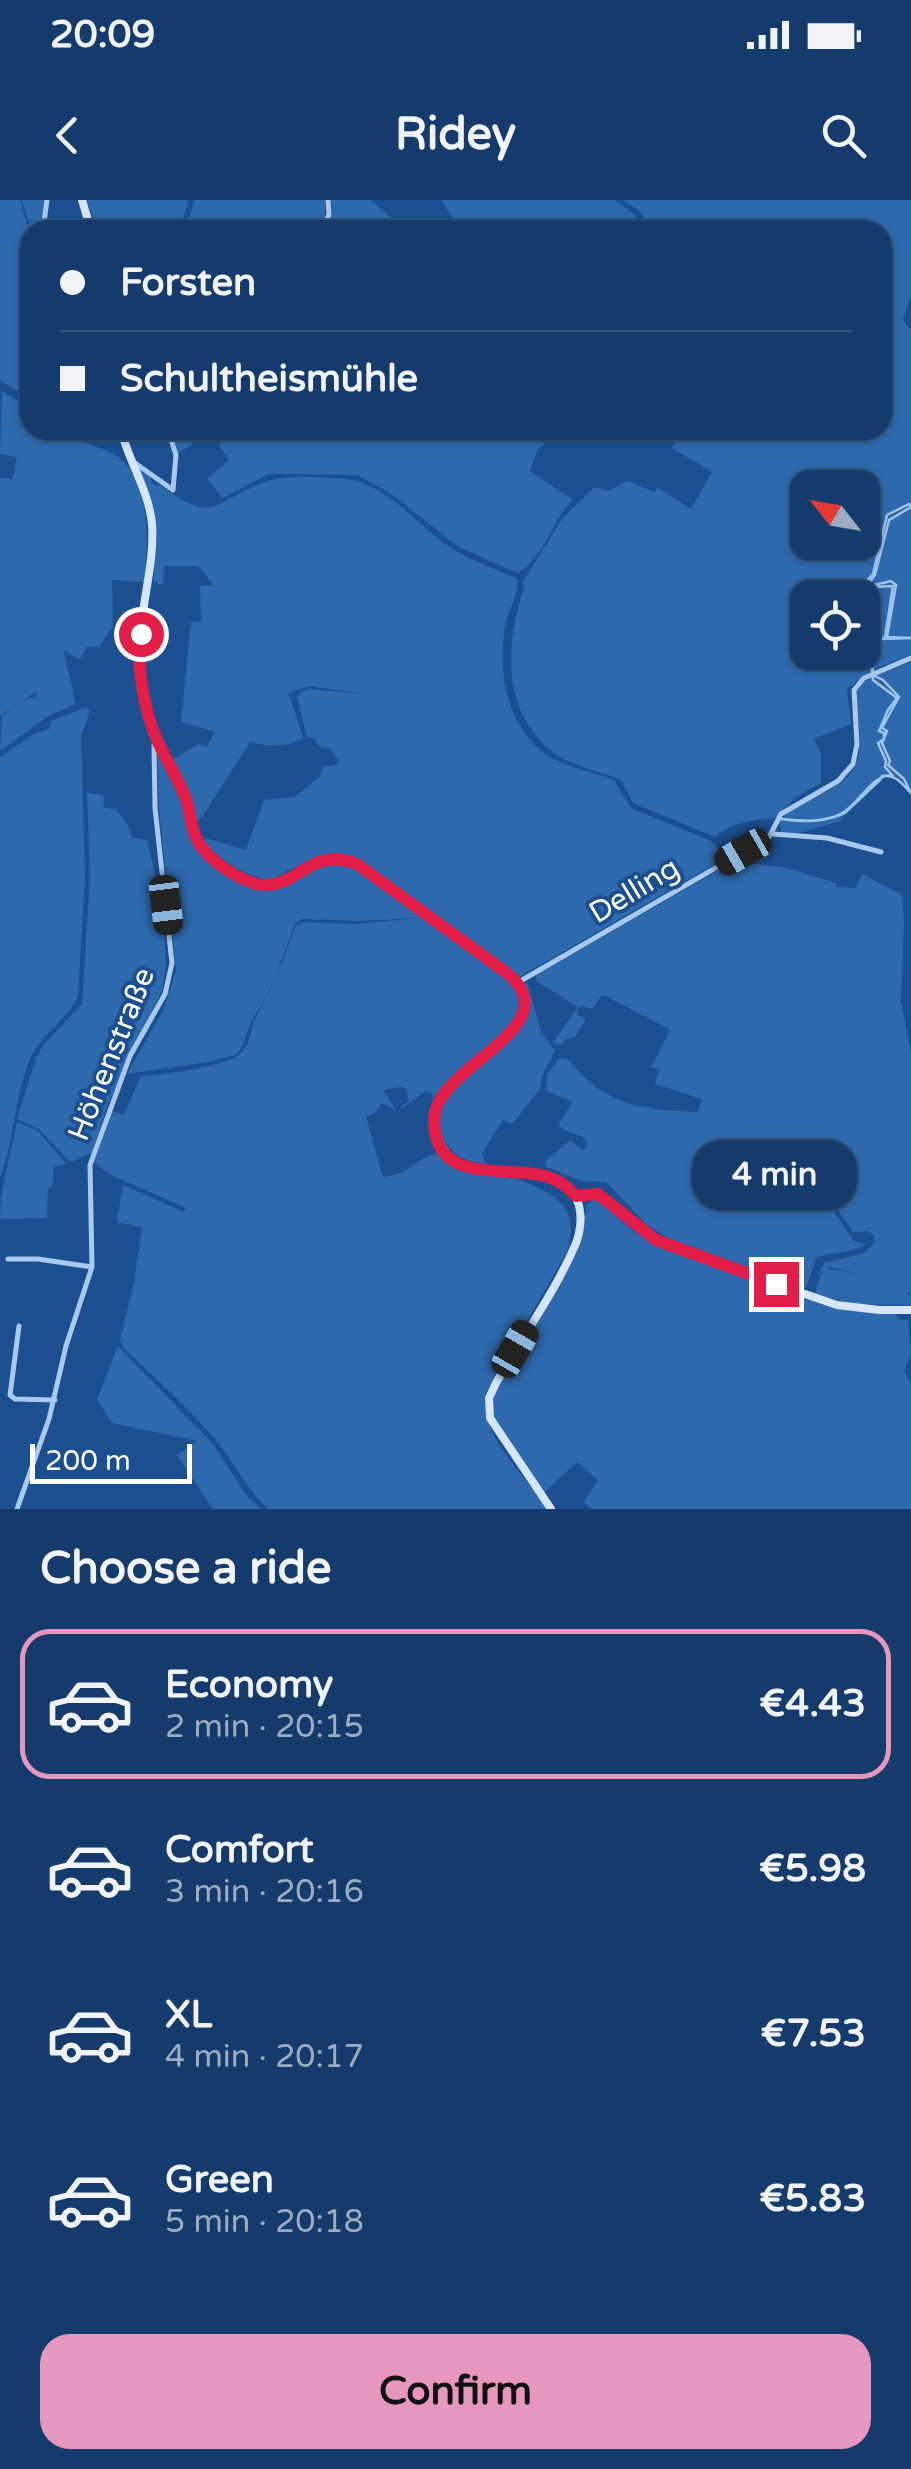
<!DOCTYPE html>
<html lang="en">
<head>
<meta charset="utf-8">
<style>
	body { margin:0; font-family:"Varela Round",sans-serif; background:#214673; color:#f1f3f6; height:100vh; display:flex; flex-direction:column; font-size:38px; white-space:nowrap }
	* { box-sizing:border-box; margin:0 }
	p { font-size:32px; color:#9dadc1 }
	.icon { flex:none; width:55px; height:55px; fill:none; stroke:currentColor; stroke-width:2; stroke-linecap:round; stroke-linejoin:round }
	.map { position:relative; height:1309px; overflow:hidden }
	.sheet { display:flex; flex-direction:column; background:#143b6b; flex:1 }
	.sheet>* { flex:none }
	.hud { position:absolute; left:20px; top:20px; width:872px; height:220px; border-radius:30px; box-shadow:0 2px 8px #0004,0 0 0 2px #33557e; display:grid; align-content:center; height:220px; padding:0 40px; background:#143b6b }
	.needle { width:65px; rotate:301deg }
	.controls { position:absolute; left:790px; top:270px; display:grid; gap:20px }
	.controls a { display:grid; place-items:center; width:90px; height:90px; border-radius:20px; background:#143b6b; box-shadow:0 2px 8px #0004,0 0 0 2px #33557e; font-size:50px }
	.scale { position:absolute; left:30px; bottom:25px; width:162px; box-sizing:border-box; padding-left:10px; border:5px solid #fff; border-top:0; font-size:28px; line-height:35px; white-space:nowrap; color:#fff; -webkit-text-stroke:8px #1b4f8f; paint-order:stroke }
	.end { position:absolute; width:45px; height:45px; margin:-22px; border:12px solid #e11d48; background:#fff; box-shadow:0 0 0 5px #fff }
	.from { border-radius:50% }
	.bubble { position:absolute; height:70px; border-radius:30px; background:#143b6b; box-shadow:0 2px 8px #0004,0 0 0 2px #33557e; font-size:32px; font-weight:800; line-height:70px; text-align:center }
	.car { position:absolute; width:30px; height:60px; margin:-30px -15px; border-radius:12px; box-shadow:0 0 8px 2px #0007; background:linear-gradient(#222 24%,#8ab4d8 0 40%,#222 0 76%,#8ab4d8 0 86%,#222 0) }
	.hud b { display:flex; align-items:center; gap:35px; height:95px; font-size:38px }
	.hud b+b { border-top:2px solid #33557e }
	.hud i { width:25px; height:25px; background:#f1f3f6 }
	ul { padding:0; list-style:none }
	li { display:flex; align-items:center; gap:30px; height:150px; margin:0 20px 15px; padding:0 20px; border:5px solid transparent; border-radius:30px }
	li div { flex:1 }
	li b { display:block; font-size:38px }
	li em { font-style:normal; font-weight:800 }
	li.on { border-color:#e797bd }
	li>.icon { width:90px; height:90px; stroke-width:1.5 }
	h2 { padding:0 40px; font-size:45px; line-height:120px }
	.cta { display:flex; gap:20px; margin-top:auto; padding:20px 40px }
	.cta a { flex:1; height:115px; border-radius:30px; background:#e797bd; color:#111; font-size:40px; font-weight:800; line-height:115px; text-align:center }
	.status { display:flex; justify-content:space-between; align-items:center; height:70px; padding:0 50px; background:#143b6b; direction:ltr }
	.status svg { height:28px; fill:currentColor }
	header { display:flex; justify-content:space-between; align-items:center; height:130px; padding:0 40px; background:#143b6b; font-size:45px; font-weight:800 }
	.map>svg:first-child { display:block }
</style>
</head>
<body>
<div class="status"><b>20:09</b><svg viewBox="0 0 49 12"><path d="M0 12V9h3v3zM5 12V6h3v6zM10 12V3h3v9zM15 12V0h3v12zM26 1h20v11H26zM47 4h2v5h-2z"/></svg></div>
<header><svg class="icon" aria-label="back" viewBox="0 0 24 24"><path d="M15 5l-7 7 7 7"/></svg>Ridey<svg class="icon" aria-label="search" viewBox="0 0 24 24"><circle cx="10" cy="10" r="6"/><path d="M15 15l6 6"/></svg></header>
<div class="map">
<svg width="911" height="1309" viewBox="0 0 911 1309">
	<rect width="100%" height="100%" fill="#1b4f8f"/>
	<path fill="#2e69ad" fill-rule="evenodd" d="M0,0H20L27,25L33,19L28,21L22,0H45L41,30H30V53L22,54L17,66L30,82V199L0,180Z
		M87,0H189L179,30H97Z
		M195,0H325V17L319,30H185Z
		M331,0H370L398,23L395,30H324L332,14Z
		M441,0H615L636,16L638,27L636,30H461Z
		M623,0H911V96L903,119L909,129L911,127V305L887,315L873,374L862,386L867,392L891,383L893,397L895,385L892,381L866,387L875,375L889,319L911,307V455L872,470L847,489L851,524L814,539L821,553V583L796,597L774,619C755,619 728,623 715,637L633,603L621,580C600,571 567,565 550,550C500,507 506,440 525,384L522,383L562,319L594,287L608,291L628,281L654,292L658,288L691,309L712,272L672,248L678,230H882V30H643C648,13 636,8 623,0ZM808,288H862V342H808ZM808,398H862V452H808Z
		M2,191L30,209V230C63,230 60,232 89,244C101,249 115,252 124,262C151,289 148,347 144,382L112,380L113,426L99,447H87L80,459L64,451C67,471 73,484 75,504L48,516L0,551L2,516L22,501L38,496L36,492L0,516V278L13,279L17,257L0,254Z
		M171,230H551L543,246L538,248L530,271L573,300C552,319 544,358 519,372L512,371L457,346L394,296L358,275L269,274L223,298L207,279L229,260L219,245L221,241L198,232L191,246L178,253Z
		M139,268L151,277V282L157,286L160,285C216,325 208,304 262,283C285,274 321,277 345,279C388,283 419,328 453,349C472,361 495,369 516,378C521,392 509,407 506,422C496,468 506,528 548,556C566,567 594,572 614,580L631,608L711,641L718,648L717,663L521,776L515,775L357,659C323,650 299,665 270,680C245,676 215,658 201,637L246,650L264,600L295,597L321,575L322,567L337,565L338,560L330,549L320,547L313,537L307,538L297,497L301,492L309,489L363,494L309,486L289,493L303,538C289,548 267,546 250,542L202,617L196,622L192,603L171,560L199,544L206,547L215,532L181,522L191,422H201L200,386L214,385L198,366H164L163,385L154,382L155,314Z
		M911,462V588C896,571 875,559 887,532L882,529L898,503L896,492L875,476Z
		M874,477L897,498L887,510L879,531L885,533L883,539L878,544L894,577L881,576L845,612L841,621L798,633L782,634L779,623C799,593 851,596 859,554C863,533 854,512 857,491L866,480Z
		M87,507L90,511L81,536L85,677L78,796C67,820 42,833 31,857C14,896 15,939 0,978V557L34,534L49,529L51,521Z
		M157,552L180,600L185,604L199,648L256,686L315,665L351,664L504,773C507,780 517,789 518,800C524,832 447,870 433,900L432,893L425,891L404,907L401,906L409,901L406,889L402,887L383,890L397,911L382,903L375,913L366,917L383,977C413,973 414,958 441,952C460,977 484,974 511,978C522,979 531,985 540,989C570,1002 576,1022 567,1052L486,1192C477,1236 526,1273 546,1309H268C246,1288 234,1262 215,1239C187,1207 156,1178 125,1150L120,1140L134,1083L142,1027L117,1022L123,985L184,1012L186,1008L113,976L94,963L111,911L124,915L141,876C164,875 223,867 240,854C251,844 250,831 255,819C271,788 284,759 296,726L303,722L357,724L418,718L357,721L302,719L295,724L271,788L251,822L241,849L235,855L208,862L127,874L164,809L176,770L159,609Z
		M87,593L103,595L104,608L116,609L128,625L132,638L147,640L158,687L162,690L166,767L162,790L108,904L92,953L70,962L39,929L17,919L36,858L44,844L82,804L90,677Z
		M735,661L787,668L836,683L837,687L856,688L862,674L902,695L904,723L901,801L911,853V1090L907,1094L911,1096V1105L854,1104L815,1094L820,1076L826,1069L856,1073L829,1067L818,1075L824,1063L865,1053L874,1043V1036L869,1031L853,1032L821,985L819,990L854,1041L865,1045C849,1054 833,1051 816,1058L806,1088L670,1039L647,1025L606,982L581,981L545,966L546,960L571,940L583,951L587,947L585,944L588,941C579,932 567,935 558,925L573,902L546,891L547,875L559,858L569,860C606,906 641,910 698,912L702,899L655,884L659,870L649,867L653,864L670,830L606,796H601L592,809L583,806L578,808L577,814L586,819L575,837L566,839L560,846L553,842L578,807L536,781V775Z
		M527,782L541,832L555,851L542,876L540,889L512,924L503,920L482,954L486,963C468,962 458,959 447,944C415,899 491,856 518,828L523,819L522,786Z
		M17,922L38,931L66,964L54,966L52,986L48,989L47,1018L0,1019C0,986 11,955 17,922Z
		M596,998L632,1030L660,1047L842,1110L895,1113L899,1119L908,1120L911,1153L904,1171L911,1185V1309H591L584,1302L598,1280L577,1262L544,1293L495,1227L490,1199L571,1055L582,1015L587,1014L586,1006Z
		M118,1146L214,1245L247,1296L261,1309H213L177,1255L198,1241L112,1223L97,1199Z"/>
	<path fill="#3c6290" stroke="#9cc4f0" stroke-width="2.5" d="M909,304L911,307L889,320L875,375L866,387L891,381L896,385L887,437L911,438L882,439C873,452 868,459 875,476L883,480L899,497L882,528L887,531L882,543L890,561L888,565L904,579L911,593C902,584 896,574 882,576L880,580L845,613C824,622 804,623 781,619C800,621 826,624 844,612C861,601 872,575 892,575L885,567L886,561L878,543L884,539V533L879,531L888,510L897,498L873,480C871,460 866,448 885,437L893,386L874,387L867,392L862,386L873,374L887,315Z"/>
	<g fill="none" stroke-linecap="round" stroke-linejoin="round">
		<path stroke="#a9c9ee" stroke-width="5" d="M43,30L47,0
			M321,30L329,15L328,0
			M25,54L30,56
			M168,230L176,255L173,290
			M135,263L173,290
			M773,634L827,638L881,652
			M517,783L769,637L781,614L838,581L853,564L857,544L854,490L864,478L911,458
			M8,1059H38L92,1067
			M19,1126L10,1195L15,1199L55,1200
			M17,1309L49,1219L66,1146L92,1067L90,965L130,856L165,794L172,763L155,608L154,545L157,540"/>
		<path stroke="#d6e6fa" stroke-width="8" d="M82,0L91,30
			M121,230C129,262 149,291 152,324C155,367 139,409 140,452C140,478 145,510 155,534C164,558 179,579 187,603C192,618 191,633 201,646C211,660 234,675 250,681C287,696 309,646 357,664L508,774C574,832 419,868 436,931C455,1005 548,944 576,998C583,1011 581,1030 576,1043C557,1089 521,1139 496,1183L489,1198L490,1218L551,1309
			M575,997L598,994L656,1040L712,1062L837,1105L879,1110H911"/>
	</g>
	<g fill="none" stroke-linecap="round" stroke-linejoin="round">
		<path stroke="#e11d48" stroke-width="12" d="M141,434C136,467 144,510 157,540C166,560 179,580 187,602C191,616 191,632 200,645C211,662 244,684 264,685C299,686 311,646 357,664L508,774C571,828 435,866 434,919C433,989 513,963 551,978C562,982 568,988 576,996L598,994L656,1040L776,1084"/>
	</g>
	<g text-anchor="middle" stroke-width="8" stroke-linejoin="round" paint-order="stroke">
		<g font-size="30" fill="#fff" stroke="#1b4f8f">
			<text transform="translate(634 690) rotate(-31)" y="10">Delling</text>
			<text transform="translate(111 854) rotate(-68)" y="10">Höhenstraße</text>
		</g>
	</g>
</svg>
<div class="controls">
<a><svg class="needle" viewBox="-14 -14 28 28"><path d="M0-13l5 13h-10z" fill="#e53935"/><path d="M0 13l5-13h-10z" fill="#9dadc1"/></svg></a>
<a><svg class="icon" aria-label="locate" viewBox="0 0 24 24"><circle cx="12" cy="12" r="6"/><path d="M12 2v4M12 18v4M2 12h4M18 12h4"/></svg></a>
</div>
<div class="scale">200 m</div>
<i class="end from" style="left:141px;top:434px"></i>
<i class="end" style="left:776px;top:1084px"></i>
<div class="bubble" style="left:692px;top:940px;width:165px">4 min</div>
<i class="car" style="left:743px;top:652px;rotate:240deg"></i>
<i class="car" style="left:166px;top:705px;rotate:173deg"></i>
<i class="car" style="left:515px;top:1149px;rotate:30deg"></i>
<div class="hud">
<b><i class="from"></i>Forsten</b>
<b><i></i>Schultheismühle</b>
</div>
</div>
<section class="sheet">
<h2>Choose a ride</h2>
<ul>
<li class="on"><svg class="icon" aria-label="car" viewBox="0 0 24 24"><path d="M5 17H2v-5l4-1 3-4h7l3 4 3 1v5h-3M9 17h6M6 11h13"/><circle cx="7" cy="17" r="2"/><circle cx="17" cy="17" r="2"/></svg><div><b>Economy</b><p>2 min · 20:15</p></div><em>€4.43</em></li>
<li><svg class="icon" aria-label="car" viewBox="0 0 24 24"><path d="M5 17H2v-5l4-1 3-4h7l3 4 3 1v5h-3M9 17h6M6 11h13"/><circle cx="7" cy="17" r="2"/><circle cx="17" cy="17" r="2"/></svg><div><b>Comfort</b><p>3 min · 20:16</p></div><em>€5.98</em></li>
<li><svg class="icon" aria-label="car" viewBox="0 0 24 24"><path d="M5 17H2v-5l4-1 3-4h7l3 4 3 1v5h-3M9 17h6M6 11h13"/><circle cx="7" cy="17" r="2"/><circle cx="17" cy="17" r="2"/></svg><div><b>XL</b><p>4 min · 20:17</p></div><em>€7.53</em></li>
<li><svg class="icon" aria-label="car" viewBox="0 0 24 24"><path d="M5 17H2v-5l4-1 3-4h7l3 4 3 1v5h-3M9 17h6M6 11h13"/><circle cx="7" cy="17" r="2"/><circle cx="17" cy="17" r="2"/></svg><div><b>Green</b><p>5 min · 20:18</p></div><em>€5.83</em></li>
</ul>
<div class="cta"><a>Confirm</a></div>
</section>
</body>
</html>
